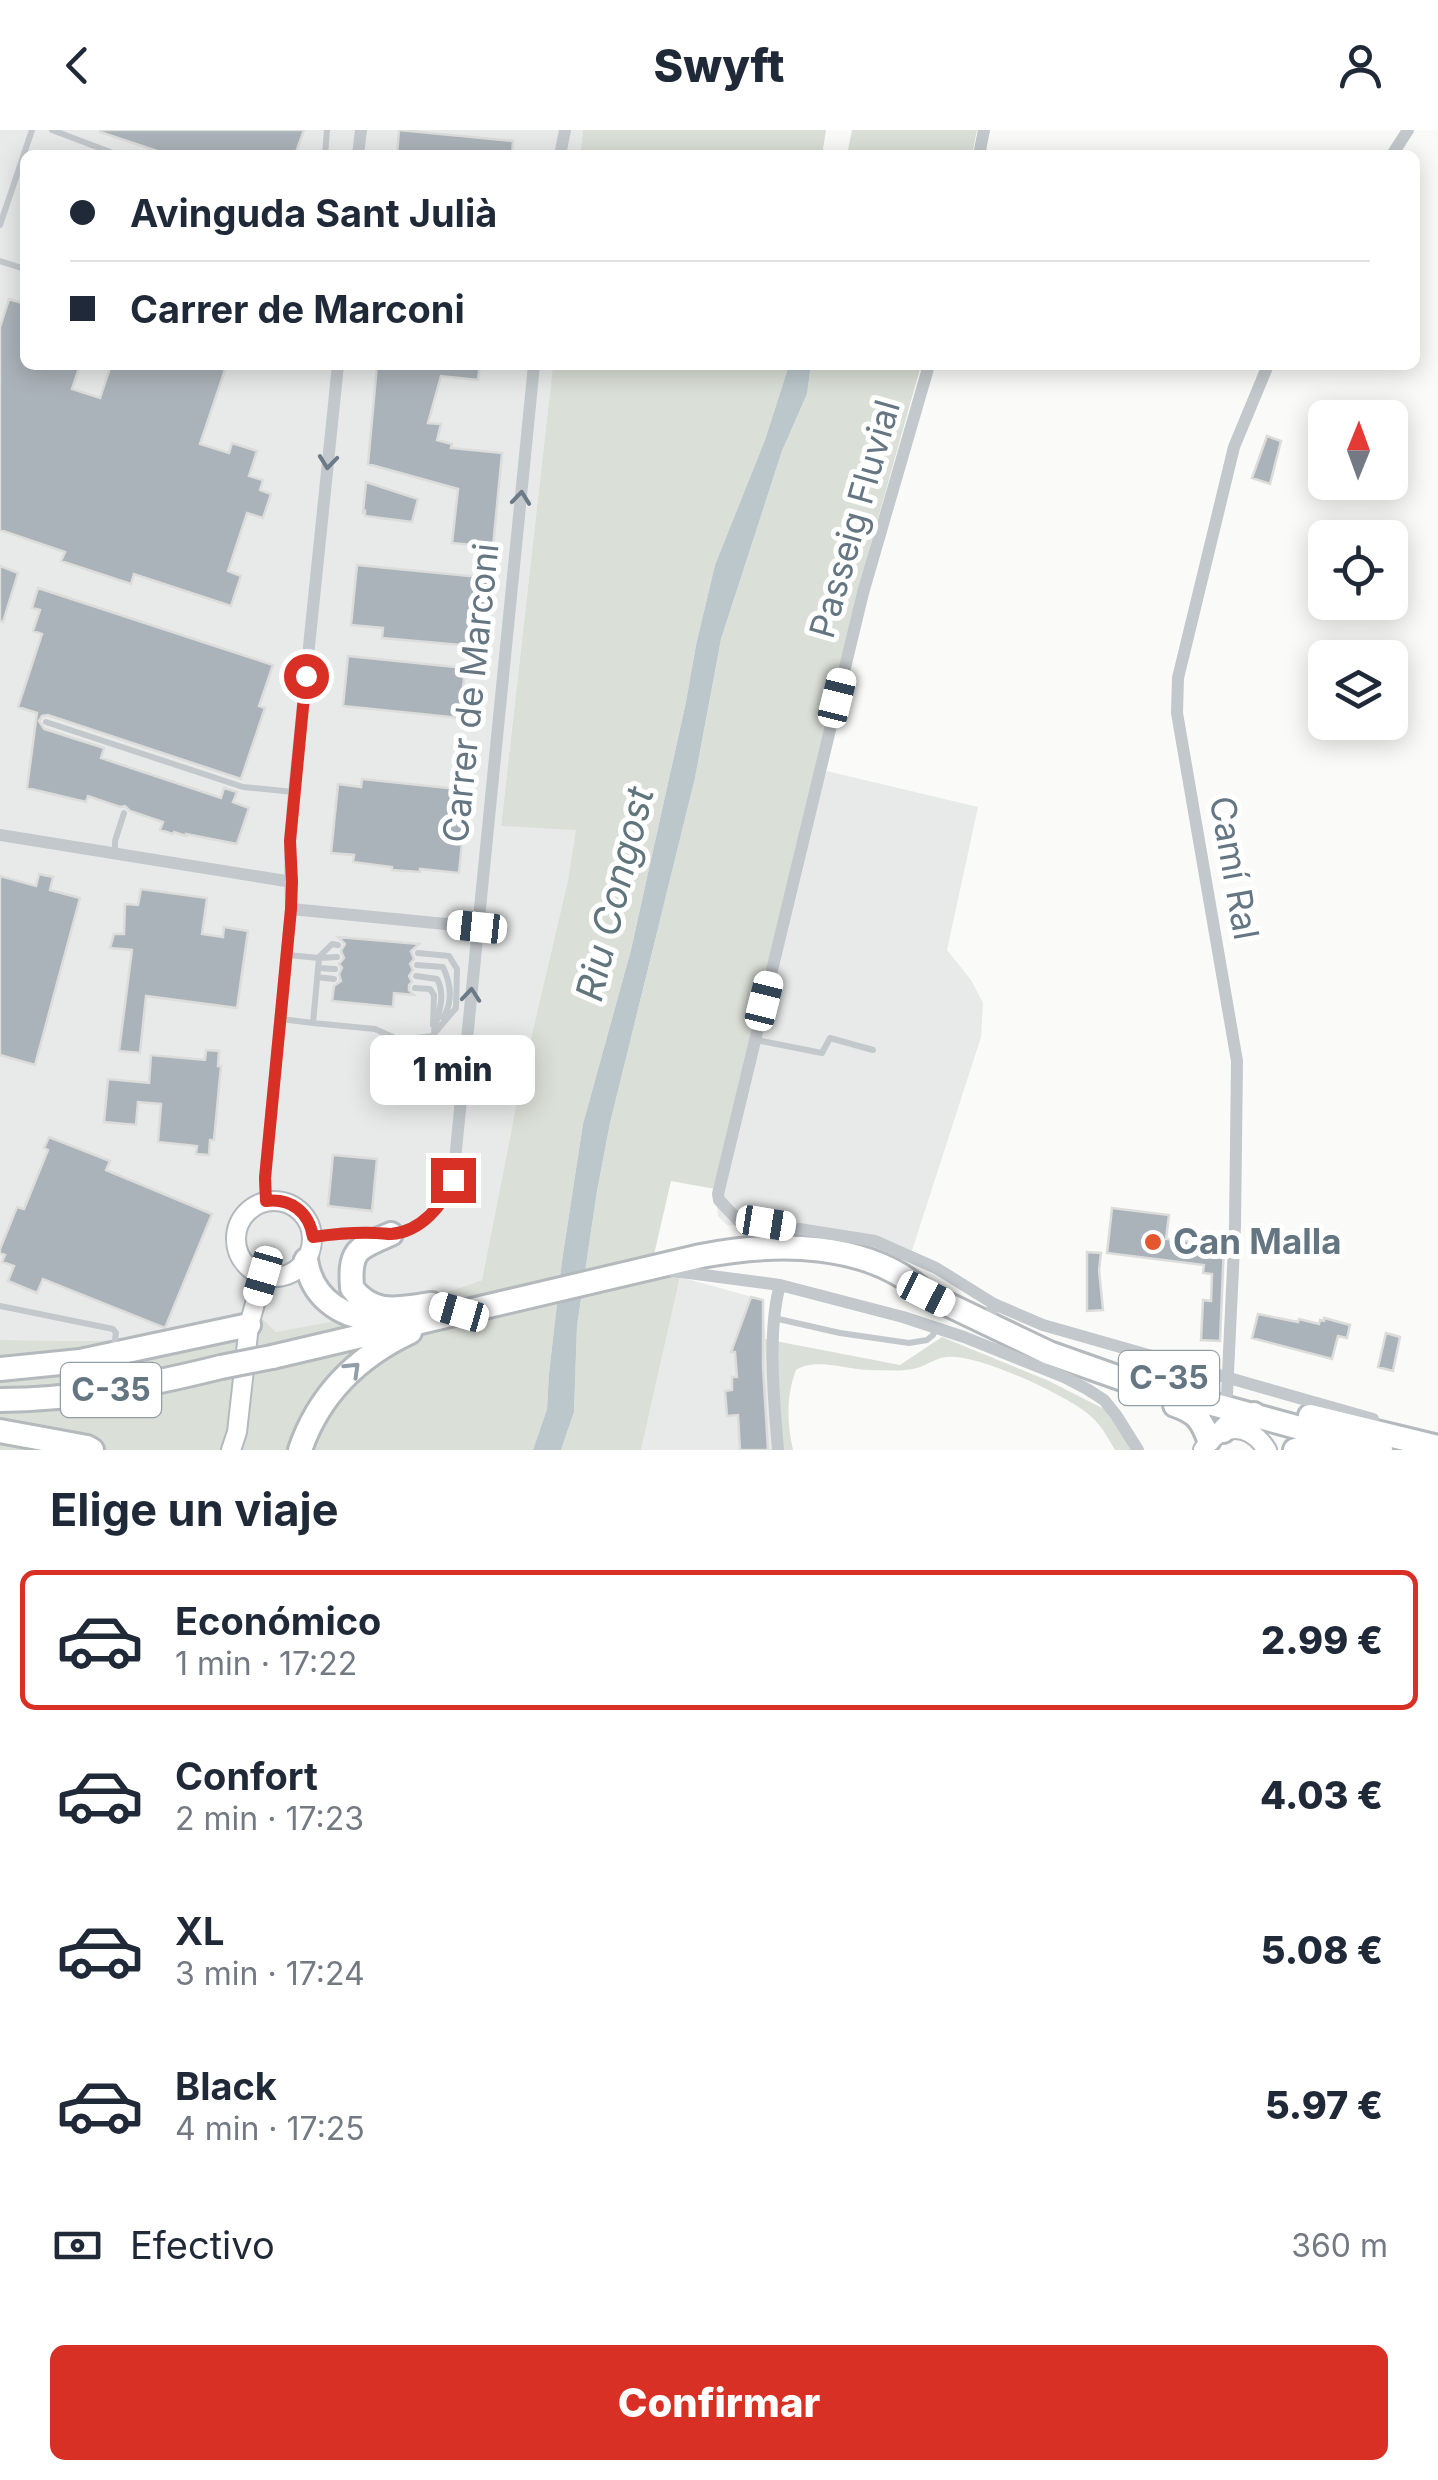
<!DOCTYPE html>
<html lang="es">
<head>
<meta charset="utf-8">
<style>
	body { margin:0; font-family:Inter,sans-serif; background:#f6f6f7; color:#1f2937; height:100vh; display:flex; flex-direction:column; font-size:38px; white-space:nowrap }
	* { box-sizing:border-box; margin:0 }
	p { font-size:32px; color:#747a83 }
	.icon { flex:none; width:55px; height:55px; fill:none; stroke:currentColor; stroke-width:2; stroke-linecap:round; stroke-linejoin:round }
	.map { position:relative; height:1320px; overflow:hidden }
	.drawer { display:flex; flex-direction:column; background:#fff; flex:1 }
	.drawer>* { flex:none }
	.guide { position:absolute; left:20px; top:20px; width:1400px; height:220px; border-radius:15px; box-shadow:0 5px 25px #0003; display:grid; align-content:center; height:220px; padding:0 50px; background:#fff }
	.needle { width:65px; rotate:1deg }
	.controls { position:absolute; left:1308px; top:270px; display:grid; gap:20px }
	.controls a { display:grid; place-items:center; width:100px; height:100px; border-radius:15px; background:#fff; box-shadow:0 5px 25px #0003; font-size:50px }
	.end { position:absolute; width:45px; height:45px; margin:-22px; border:12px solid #d93025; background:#fff; box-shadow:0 0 0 5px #fff }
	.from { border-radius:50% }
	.bubble { position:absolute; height:70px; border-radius:15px; background:#fff; box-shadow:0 5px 25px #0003; font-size:32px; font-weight:800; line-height:70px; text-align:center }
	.car { position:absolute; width:30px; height:60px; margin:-30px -15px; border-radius:12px; box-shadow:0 0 8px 2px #0007; background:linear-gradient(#fff 24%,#345 0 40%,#fff 0 76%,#345 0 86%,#fff 0) }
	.guide b { display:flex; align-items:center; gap:35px; height:95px; font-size:38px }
	.guide b+b { border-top:2px solid #e0e1e3 }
	.guide i { width:25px; height:25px; background:#1f2937 }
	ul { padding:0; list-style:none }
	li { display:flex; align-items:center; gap:30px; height:140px; margin:0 20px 15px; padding:0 30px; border:5px solid transparent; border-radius:15px }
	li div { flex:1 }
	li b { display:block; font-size:38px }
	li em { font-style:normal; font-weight:800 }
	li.current { border-color:#d93025 }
	li>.icon { width:90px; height:90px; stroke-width:1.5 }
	h2 { padding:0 50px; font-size:45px; line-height:120px }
	.pay { display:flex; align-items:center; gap:25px; height:110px; padding:0 50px; font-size:38px }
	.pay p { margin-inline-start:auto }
	.button { display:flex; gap:20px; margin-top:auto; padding:20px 50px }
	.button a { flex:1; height:115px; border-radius:15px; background:#d93025; color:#fff; font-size:40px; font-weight:800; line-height:115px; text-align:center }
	header { display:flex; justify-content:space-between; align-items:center; height:130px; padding:0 50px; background:#fff; font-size:45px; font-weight:800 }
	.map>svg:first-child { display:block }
</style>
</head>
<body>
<header><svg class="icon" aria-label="back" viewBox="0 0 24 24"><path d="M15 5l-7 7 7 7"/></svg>Swyft<svg class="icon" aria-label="person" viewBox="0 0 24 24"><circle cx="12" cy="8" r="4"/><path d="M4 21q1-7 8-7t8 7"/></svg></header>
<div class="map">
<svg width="1438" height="1320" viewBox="0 0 1438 1320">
	<rect width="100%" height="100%" fill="#fafaf8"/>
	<path fill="#e8e9e9" d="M0,0H583L580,25H25V235H553L501,695L577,699L568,750L521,951L482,1150L439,1165L318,1195L276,1202L263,1189L136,1208L96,1211L0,1210Z
		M814,638L978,677L947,820L971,850L983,873L981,907L908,1133L862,1115L798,1103L727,1095L718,1086L715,1059Z
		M680,1147L763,1170L773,1320H641Z"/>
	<path fill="#dadfd7" d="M583,0H826L822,25H580Z
		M852,0H977L972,25H847Z
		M553,235H789L765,310L715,435L696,515L686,572L631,820L583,994L562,1131L549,1243L547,1279L533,1320H0V1210L96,1211L136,1208L239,1186L263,1189L276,1202C346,1190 416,1174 482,1150L521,951L568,750L576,700L501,696Z
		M811,235H921L870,417L715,1059L671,1051L650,1142L680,1147L641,1320H561L574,1282L577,1196L597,1061L610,993L695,648L721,509L782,321L807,264Z
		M942,1207L1049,1251L1106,1280L1133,1320H1115C1107,1306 1100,1293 1087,1283C1063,1264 977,1223 946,1227C936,1228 927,1235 917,1238C902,1242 886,1240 871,1240C848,1240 816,1227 796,1240C786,1266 787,1293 793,1320H773L765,1209L900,1235Z"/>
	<path fill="#bbc7cb" d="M789,235H811L807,264L782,321L721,509L695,648L610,993L597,1061L577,1196L574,1282L561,1320H533L547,1279L549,1243L562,1131L583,994L631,820L686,572L696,515L715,435L765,310Z"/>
	<path fill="#aab3b9" stroke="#dcdcda" stroke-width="2.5" d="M100,0H304L295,25H169L100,2Z
		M399,0L513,11L512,25H397Z
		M9,169L25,174V235H80L72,259L100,268L111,235H210L225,240L200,314L229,323L232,313L257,321L249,346L263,350L260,360L271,364L263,388L247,383L228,441L241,446L231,476L134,444L131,454L61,431L65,422L0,400V197Z
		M377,235H480L478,250L441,246L428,293L441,294L437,310L452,314L451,318L502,323L493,417L452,413L458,359L368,334Z
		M1267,306L1281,311L1270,354L1252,348Z
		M366,352L418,369L412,392L365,386V381L363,382Z
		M357,435L490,448L483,517L382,508L383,498L351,495Z
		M0,436L18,443L3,492L0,491Z
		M38,458L273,535L259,576L265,578L241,649L48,585L42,586L39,591L44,599L104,618L101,628L221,668L224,658L237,662L233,672L249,678L237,714L186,704V706L174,702L173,704L160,700L163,692L130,681L125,676L120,677L88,666L86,672L27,658L37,583L18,577L42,504L33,501L40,480L32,478Z
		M348,526L465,538L460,588L343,576Z
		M362,649L467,660L459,743L420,739V742L392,740V737L353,732L354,725L331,723L338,654L361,657Z
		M39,744L53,747L50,760L80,768L35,935L0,925V746L36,756Z
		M141,759L207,768L202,804L223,807L224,797L248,801L237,878L146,866L140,923L119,921L132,820L110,818L114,804H124L125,774L138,775Z
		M338,807L419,814L411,821L414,829L410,834L413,840L409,846L412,852L409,855V860L414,865L394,863L393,877L332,871L334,856L341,851L339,844L342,838L339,834L344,828L341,821L345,814Z
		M206,920L219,921L218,936H221L214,1010H210L209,1025L196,1024L197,1016L158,1012L161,974L138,972L136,995L104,992L108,949L149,953L151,925L205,930Z
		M49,1007L110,1031L106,1040L212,1084L165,1198L43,1149L37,1163L8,1151L14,1136L2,1132L5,1125L0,1123V1119L17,1077L24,1079L48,1020L44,1018Z
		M333,1025L377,1029L372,1081L328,1076Z
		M1112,1078L1169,1085L1166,1109L1224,1115L1220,1211L1201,1210L1203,1170L1211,1171L1212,1144L1203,1143L1204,1135L1107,1123Z
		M1087,1122L1101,1123L1099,1140L1103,1180L1087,1181Z
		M751,1167L763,1170V1237L768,1320H740L738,1285L727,1286L725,1261L732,1260V1247H737L735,1222H731Z
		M1258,1184L1298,1192L1299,1189L1319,1194L1320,1190L1324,1191V1188L1350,1195L1347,1208L1338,1206L1332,1229L1252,1208Z
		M1386,1203L1400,1207L1393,1241L1378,1237Z"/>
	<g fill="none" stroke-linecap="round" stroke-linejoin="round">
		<g stroke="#b3babf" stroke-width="22">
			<path id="secondary" d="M236 1109a38 38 0 1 1 76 0a38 38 0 1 1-76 0Z
				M231,1320L237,1302L249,1195L263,1145
				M1203,1320C1221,1292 1249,1292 1267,1320"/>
		</g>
		<g stroke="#b4b9bd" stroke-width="28">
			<path id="highway" d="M391,1104C359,1118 349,1118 352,1158C374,1187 400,1178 432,1174
				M306,1130C312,1170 346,1192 386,1188
				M272,1227L701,1126C775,1112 867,1110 926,1164L1049,1223L1131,1252L1381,1320
				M0,1239L80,1231L249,1195
				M0,1270C75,1270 148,1255 221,1237
				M1175,1275C1196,1282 1202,1290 1209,1310
				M1310,1286L1438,1317
				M0,1301L87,1317L92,1320
				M1223,1301L1236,1288L1254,1284
				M300,1320C319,1264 357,1227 410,1202
				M1295,1320L1320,1313L1334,1314"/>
		</g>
		<path stroke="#c3c8cc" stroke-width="6" d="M52,0L118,25
			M325,25L327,0
			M0,95L32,0
			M0,131L25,139
			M46,592L243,657L294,662
			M115,723V711L124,683
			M418,823L449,826L457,839L456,878L432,906
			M288,825L319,828L337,827
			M319,827L332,814L338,815
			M319,828L313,893L375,899L393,907
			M417,835L443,837C451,854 453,872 443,888
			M318,838L335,839
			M416,846L437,849C446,865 439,883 434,900
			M317,847L334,849
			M415,858L430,859L434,865L433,895
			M281,889L313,893
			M410,909L432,906
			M756,910L822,923L830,908L873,920
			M0,1176L113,1199L116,1203L114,1216
			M774,1188L840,1203L909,1213L927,1210L933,1205L936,1198"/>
		<path stroke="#c3c8cc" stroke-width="12" d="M358,25L361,0
			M560,25L565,0
			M979,25L984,0
			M1392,25L1408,0
			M929,235L863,463L718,1064L719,1070L737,1089L875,1111L936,1138L994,1174L990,1187
			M0,705L292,752
			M291,779L477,797
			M266,1071L265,1048L291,779L290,711L294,662L338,235
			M313,1107C334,1104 354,1102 376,1103C381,1103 386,1104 391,1104C421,1102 444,1075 453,1050L534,235
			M674,1141L780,1155L903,1187L964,1207L1064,1247L1087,1259L1104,1270L1116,1285L1138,1320
			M994,1174L1043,1195L1373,1289
			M1227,1264L1235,1096L1237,931L1177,583L1178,548L1234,317L1268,235
			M778,1320C774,1272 767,1201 780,1155"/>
		<use href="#secondary" stroke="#fff" stroke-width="18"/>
		<use href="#highway" stroke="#fff" stroke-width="22"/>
		<g stroke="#b4b9bd" stroke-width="28" stroke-linecap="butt">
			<path id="highway-bridge" d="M221,1237L272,1227"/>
		</g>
		<use href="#highway-bridge" stroke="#fff" stroke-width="22"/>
	</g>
	<defs><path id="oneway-chevron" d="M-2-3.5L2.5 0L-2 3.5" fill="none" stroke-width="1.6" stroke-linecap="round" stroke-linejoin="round" transform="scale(2.5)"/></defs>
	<g stroke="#6a7a87">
		<use href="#oneway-chevron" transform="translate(328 332) rotate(96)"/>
		<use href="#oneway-chevron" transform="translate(521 368) rotate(-84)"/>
		<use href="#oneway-chevron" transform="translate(471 865) rotate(-85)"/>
	</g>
	<use stroke="#939fa8" href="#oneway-chevron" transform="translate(353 1239) rotate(-44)"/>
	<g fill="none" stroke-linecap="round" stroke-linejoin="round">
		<path stroke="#d93025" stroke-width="12" d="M306,546L290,711L292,752L291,779L265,1048L266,1071C291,1068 309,1082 313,1107C334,1104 354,1102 376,1103C381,1103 386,1104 391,1104C421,1102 443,1075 453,1050"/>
	</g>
	<circle fill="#e4572e" stroke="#fff" stroke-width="4" cx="1153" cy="1112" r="10"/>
	<g text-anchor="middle" stroke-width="10" stroke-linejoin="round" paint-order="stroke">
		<g fill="#fff" stroke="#939fa8" stroke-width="2.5">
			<rect x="1119" y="1221" width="100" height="54" rx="8"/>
			<rect x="61" y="1233" width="100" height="54" rx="8"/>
		</g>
		<g font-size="32" font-weight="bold" fill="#657683">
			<text x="1169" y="1259">C-35</text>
			<text x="111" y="1271">C-35</text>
		</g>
		<g font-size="35" fill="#657683" stroke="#fff">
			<text transform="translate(855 389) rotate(-74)" y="12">Passeig Fluvial</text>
			<text transform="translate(471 563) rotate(-84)" y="12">Carrer de Marconi</text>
			<text transform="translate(1234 738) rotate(80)" y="12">Camí Ral</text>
		</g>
		<g font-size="35" font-weight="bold" fill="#657683" stroke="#fff" text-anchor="start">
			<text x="1173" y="1124">Can Malla</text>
		</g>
		<g font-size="38" font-style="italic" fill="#60757c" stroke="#fff">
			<text transform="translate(615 764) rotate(-76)" y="13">Riu Congost</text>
		</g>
	</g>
</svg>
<div class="controls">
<a><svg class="needle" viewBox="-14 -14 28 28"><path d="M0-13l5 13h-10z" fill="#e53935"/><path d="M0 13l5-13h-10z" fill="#747a83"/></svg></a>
<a><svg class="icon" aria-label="locate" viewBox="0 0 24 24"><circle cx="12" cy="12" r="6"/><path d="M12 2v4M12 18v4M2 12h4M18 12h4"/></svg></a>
<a><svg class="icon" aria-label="layers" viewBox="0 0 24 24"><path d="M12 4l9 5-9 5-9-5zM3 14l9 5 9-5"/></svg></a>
</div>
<i class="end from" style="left:306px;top:546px"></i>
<i class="end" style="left:453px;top:1050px"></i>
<div class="bubble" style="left:370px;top:905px;width:165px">1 min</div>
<i class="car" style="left:837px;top:568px;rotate:14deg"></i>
<i class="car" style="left:477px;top:797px;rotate:276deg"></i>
<i class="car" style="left:764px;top:871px;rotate:14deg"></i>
<i class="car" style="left:766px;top:1093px;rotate:99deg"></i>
<i class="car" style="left:263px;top:1146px;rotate:196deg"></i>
<i class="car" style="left:926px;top:1164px;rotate:117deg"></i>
<i class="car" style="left:459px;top:1182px;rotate:286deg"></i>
<div class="guide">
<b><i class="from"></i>Avinguda Sant Julià</b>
<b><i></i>Carrer de Marconi</b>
</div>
</div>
<section class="drawer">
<h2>Elige un viaje</h2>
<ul>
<li class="current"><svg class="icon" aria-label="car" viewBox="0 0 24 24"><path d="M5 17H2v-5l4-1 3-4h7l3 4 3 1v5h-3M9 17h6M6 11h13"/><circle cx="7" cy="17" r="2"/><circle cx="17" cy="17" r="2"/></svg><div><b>Económico</b><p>1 min · 17:22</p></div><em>2.99 €</em></li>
<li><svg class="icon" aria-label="car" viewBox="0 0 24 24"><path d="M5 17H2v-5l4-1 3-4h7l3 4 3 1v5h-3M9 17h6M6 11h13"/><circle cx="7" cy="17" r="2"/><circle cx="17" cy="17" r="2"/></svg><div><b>Confort</b><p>2 min · 17:23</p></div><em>4.03 €</em></li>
<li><svg class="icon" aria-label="car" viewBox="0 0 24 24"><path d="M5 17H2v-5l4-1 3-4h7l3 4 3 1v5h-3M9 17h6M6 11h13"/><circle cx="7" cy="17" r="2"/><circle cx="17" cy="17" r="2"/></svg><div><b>XL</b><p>3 min · 17:24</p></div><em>5.08 €</em></li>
<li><svg class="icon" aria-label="car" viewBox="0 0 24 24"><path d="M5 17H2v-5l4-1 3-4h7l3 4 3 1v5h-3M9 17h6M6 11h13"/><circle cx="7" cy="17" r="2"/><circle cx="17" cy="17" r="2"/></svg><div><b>Black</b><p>4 min · 17:25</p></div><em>5.97 €</em></li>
</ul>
<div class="pay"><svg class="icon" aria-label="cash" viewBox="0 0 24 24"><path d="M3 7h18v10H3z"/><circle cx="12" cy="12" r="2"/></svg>Efectivo<p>360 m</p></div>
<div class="button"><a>Confirmar</a></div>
</section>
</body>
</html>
